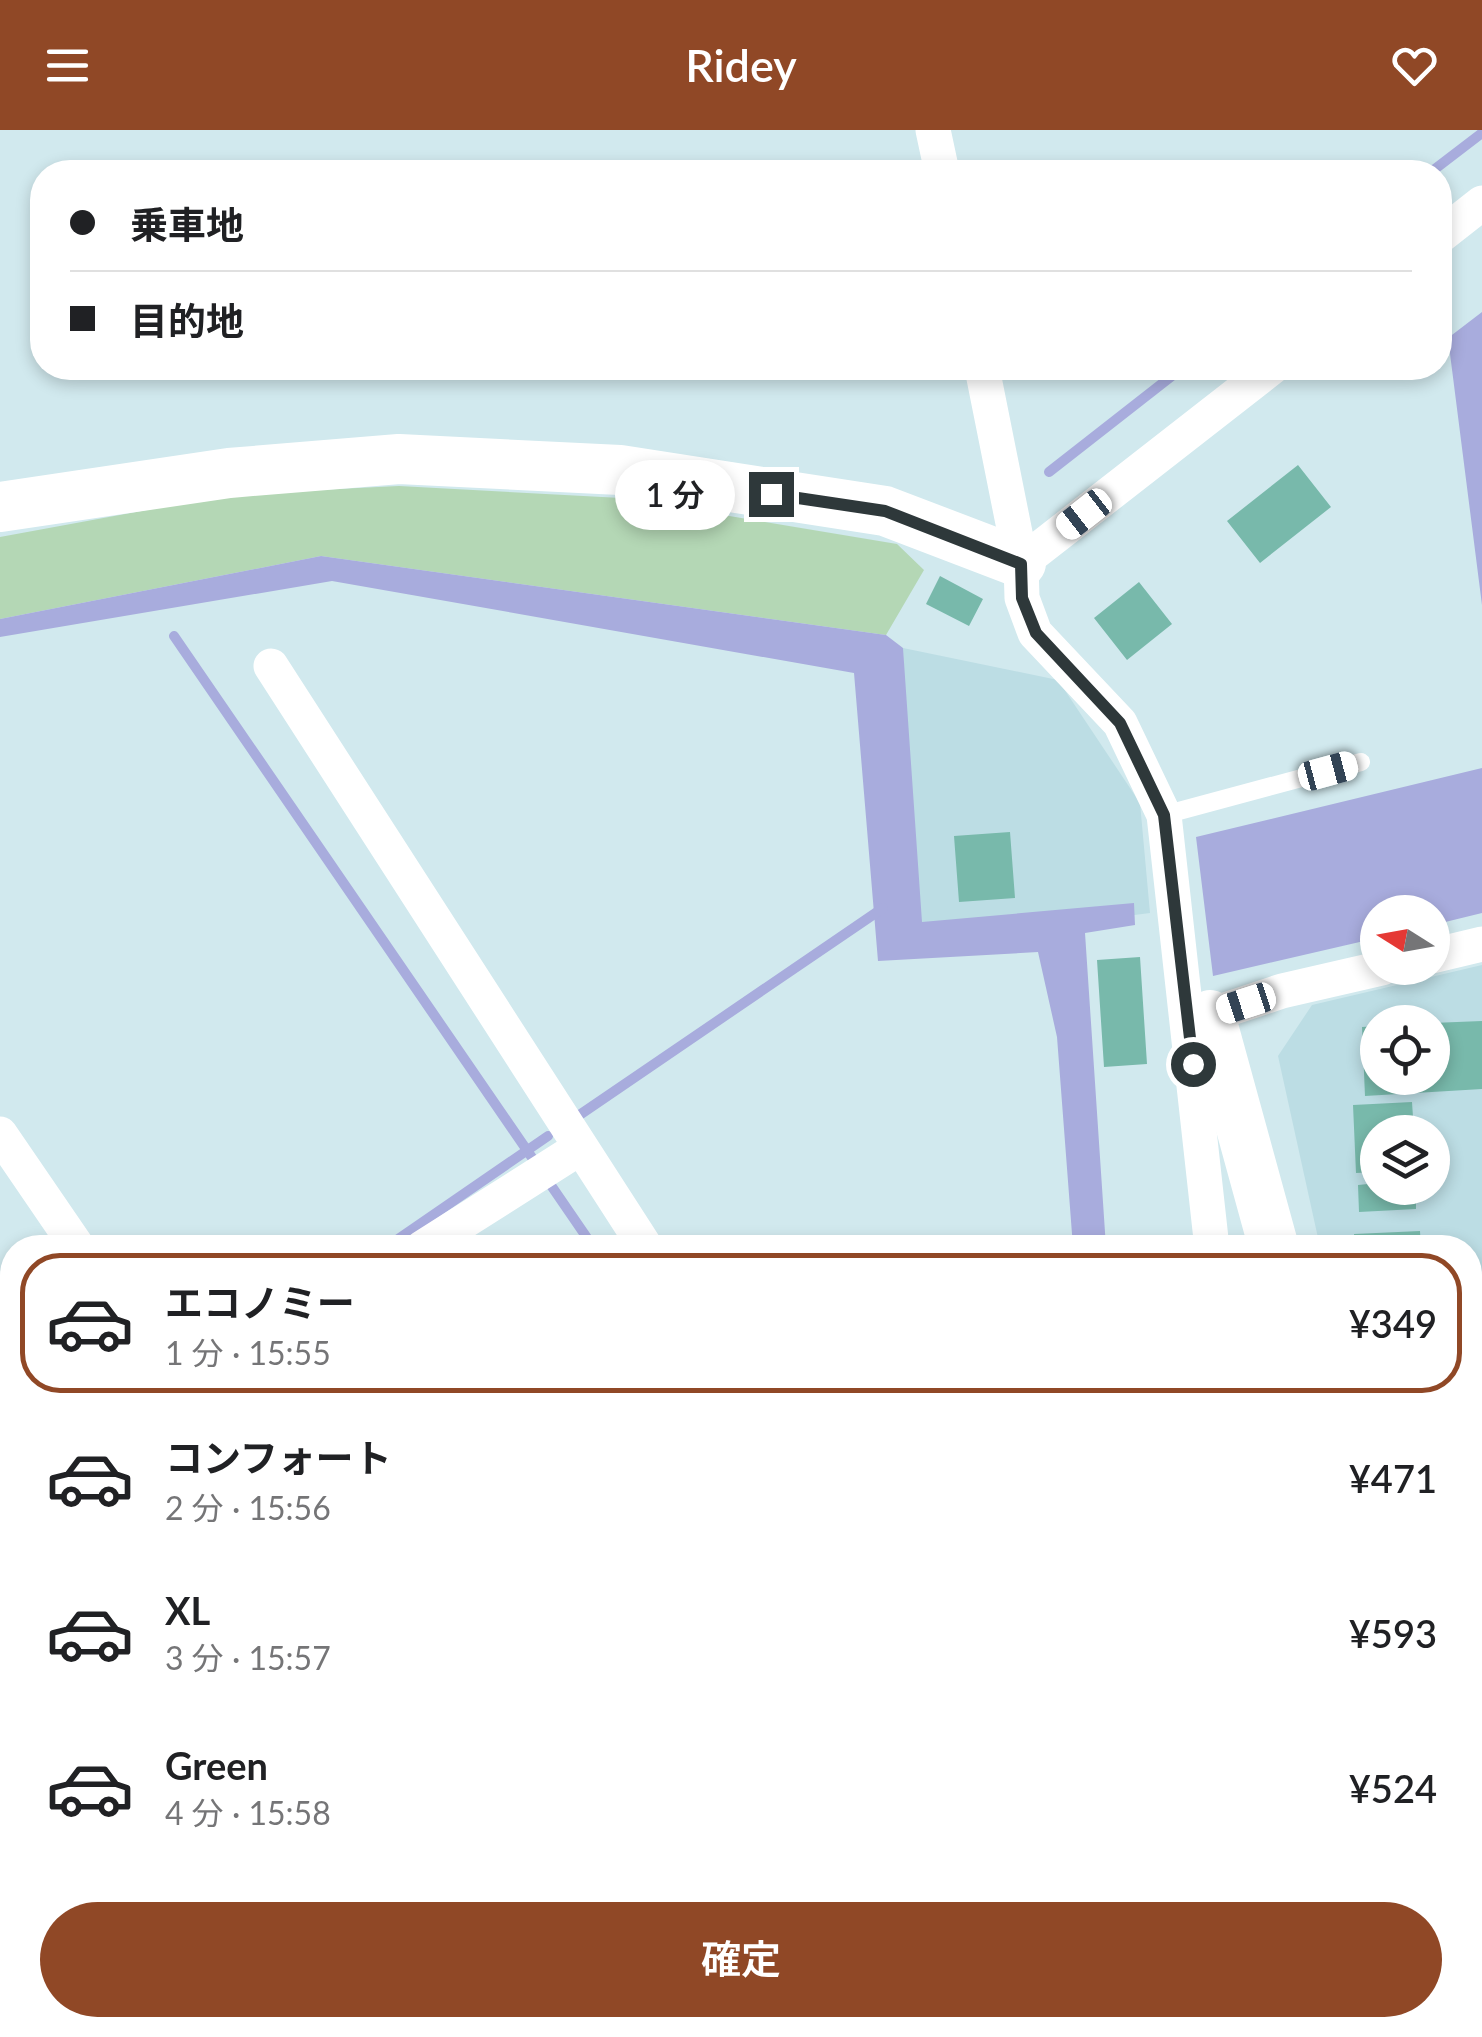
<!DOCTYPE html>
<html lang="ja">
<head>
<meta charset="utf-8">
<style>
	body { margin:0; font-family:Lato,"Noto Sans JP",sans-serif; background:#f2f2f2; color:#202124; height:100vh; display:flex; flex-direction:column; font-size:38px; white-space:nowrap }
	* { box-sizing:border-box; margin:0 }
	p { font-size:32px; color:#757577 }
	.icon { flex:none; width:55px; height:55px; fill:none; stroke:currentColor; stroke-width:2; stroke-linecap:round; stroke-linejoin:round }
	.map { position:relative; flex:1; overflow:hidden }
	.drawer { position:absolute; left:0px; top:1105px; width:1482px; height:802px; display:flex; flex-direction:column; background:#fff; border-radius:40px 40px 0 0; box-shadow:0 5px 15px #0003 }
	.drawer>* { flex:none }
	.top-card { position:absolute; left:30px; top:30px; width:1422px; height:220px; border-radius:40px; box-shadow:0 5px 15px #0003; display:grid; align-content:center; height:220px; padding:0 40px; background:#fff }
	.needle { width:65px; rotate:281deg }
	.controls { position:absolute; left:1360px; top:765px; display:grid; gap:20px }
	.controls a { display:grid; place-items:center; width:90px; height:90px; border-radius:50%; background:#fff; box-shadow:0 5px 15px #0003; font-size:50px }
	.end { position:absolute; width:45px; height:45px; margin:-22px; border:12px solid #2e383a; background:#fff; box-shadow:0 0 0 5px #fff }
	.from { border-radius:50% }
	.bubble { position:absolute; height:70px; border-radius:35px; background:#fff; box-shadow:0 5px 15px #0003; font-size:32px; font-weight:600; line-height:70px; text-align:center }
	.car { position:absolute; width:30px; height:60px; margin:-30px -15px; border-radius:12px; box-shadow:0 0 8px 2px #0007; background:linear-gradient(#fff 24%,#345 0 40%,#fff 0 76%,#345 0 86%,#fff 0) }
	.top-card b { display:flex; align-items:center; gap:35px; height:95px; font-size:38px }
	.top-card b+b { border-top:2px solid #e0e0e0 }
	.top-card i { width:25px; height:25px; background:#202124 }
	ul { padding:18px 0 0; list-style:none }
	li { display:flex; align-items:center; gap:30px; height:140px; margin:0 20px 15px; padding:0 20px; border:5px solid transparent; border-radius:40px }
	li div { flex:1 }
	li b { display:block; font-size:38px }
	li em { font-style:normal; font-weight:600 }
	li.current { border-color:#904826 }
	li>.icon { width:90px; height:90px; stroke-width:1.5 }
	.primary-button { display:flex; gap:20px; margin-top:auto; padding:20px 40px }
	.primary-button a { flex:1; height:115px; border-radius:60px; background:#904826; color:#fff; font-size:40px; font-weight:600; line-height:115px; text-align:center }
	header { display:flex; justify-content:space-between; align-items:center; height:130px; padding:0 40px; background:#904826; color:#fff; font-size:45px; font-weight:600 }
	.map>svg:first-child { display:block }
</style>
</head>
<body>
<header><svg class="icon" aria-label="menu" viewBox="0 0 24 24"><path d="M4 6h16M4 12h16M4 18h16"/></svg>Ridey<svg class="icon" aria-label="heart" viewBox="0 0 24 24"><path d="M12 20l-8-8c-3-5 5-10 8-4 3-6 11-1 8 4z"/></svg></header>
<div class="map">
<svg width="1482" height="1907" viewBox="0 0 1482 1907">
	<rect width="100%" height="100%" fill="#d1e9ee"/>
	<path fill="#bcdde4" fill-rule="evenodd" d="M903,518L1058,550L1140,673L1150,783L1048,796L909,804Z
		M1482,835V1337L1470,1338V1118L1320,1117L1278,926L1312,875ZM1378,892H1432V948H1378ZM1378,1002H1432V1058H1378Z"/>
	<path fill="#b4d7b5" d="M399,356L621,368L897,414L924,440L886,505L321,426L0,489V407L234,364Z"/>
	<path fill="#a8acdd" d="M1482,182V475L1448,208Z
		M321,426L886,505L903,518L922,792L1134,773L1135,795L1085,803L1106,1117H1073L1057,907L1038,822L878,831L854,543L332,451L0,507V489Z
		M1482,638V783L1433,795L1432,782H1378L1377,808L1213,846L1196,707Z"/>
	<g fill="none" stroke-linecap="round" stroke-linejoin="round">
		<path stroke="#a8acdd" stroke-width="10" d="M1431,42L1482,3
			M1049,342L1182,238
			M174,506L594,1118
			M578,986L883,778
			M385,1118L548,1006
			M1212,1895L1214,1907"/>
	</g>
	<path fill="#78b9ab" d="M1298,335L1331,377L1260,433L1227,391Z
		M940,446L983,469L969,496L926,474Z
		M1139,452L1172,494L1127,530L1094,488Z
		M1010,702L1015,768L959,772L954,706Z
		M1140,827L1147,934L1104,937L1097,830Z
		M1482,891V959L1365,966L1362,897L1378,896V948H1432V893Z
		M1412,972L1414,1002H1378V1042L1356,1043L1353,975Z
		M1378,1053V1058H1416V1079L1359,1082L1358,1055Z
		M1420,1101L1421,1118H1355L1354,1104Z"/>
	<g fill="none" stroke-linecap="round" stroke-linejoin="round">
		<path stroke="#fff" stroke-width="18" d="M1164,685L1361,632"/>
		<path stroke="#fff" stroke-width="35" d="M933,0L942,42
			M1440,106L1482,73
			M982,238L1021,433L1022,468L1035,503L1120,593L1164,685L1212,1118
			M1021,433L1271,238
			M271,536L646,1118
			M1432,826L1482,814
			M1189,881L1210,885L1282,861L1382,838
			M0,1004L78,1118
			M422,1118L578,1019
			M0,1400L12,1391
			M1470,1819L1482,1808
			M608,1895L616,1907
			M1427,1895L1428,1907
			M1458,1895L1459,1907
			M1129,1907L1147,1895"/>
		<path stroke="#fff" stroke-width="50" d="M0,377L229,343L399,329L620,340L885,381L1021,433
			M1210,885L1274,1118
			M1470,1373H1482"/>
	</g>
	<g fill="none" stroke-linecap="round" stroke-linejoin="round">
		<path stroke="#2e383a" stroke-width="12" d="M771,364L885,381L1021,434L1022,468L1036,503L1120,593L1164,685L1193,934"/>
	</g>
</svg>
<div class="controls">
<a><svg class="needle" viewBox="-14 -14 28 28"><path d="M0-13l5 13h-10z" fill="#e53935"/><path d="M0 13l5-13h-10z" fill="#757577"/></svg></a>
<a><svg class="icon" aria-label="locate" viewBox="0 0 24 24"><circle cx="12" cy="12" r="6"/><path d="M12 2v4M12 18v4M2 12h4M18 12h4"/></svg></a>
<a><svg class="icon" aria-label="layers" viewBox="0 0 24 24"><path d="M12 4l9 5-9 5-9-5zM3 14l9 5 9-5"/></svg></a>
</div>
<i class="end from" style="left:1193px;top:934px"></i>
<i class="end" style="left:771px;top:364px"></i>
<div class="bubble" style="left:615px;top:330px;width:120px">1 分</div>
<i class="car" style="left:1084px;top:384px;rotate:232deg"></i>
<i class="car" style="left:1328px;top:641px;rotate:75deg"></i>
<i class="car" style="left:1246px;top:873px;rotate:252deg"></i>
<div class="top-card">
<b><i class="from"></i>乗車地</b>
<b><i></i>目的地</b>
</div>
<section class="drawer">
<ul>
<li class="current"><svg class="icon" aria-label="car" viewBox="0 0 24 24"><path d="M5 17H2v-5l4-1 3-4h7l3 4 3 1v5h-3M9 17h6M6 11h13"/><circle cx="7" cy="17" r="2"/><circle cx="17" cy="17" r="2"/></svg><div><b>エコノミー</b><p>1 分 · 15:55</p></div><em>¥349</em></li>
<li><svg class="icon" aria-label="car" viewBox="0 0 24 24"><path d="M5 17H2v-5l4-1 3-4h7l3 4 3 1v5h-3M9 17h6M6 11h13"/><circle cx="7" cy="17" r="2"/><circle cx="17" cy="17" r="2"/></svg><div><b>コンフォート</b><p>2 分 · 15:56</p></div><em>¥471</em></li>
<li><svg class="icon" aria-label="car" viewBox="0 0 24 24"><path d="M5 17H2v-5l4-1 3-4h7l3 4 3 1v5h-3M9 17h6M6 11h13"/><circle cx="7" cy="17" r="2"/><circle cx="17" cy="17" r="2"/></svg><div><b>XL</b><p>3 分 · 15:57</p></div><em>¥593</em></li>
<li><svg class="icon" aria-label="car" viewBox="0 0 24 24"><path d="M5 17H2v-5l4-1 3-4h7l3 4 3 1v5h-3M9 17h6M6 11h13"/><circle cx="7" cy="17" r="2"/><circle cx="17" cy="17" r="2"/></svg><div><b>Green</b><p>4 分 · 15:58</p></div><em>¥524</em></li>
</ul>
<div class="primary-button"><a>確定</a></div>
</section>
</div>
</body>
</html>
